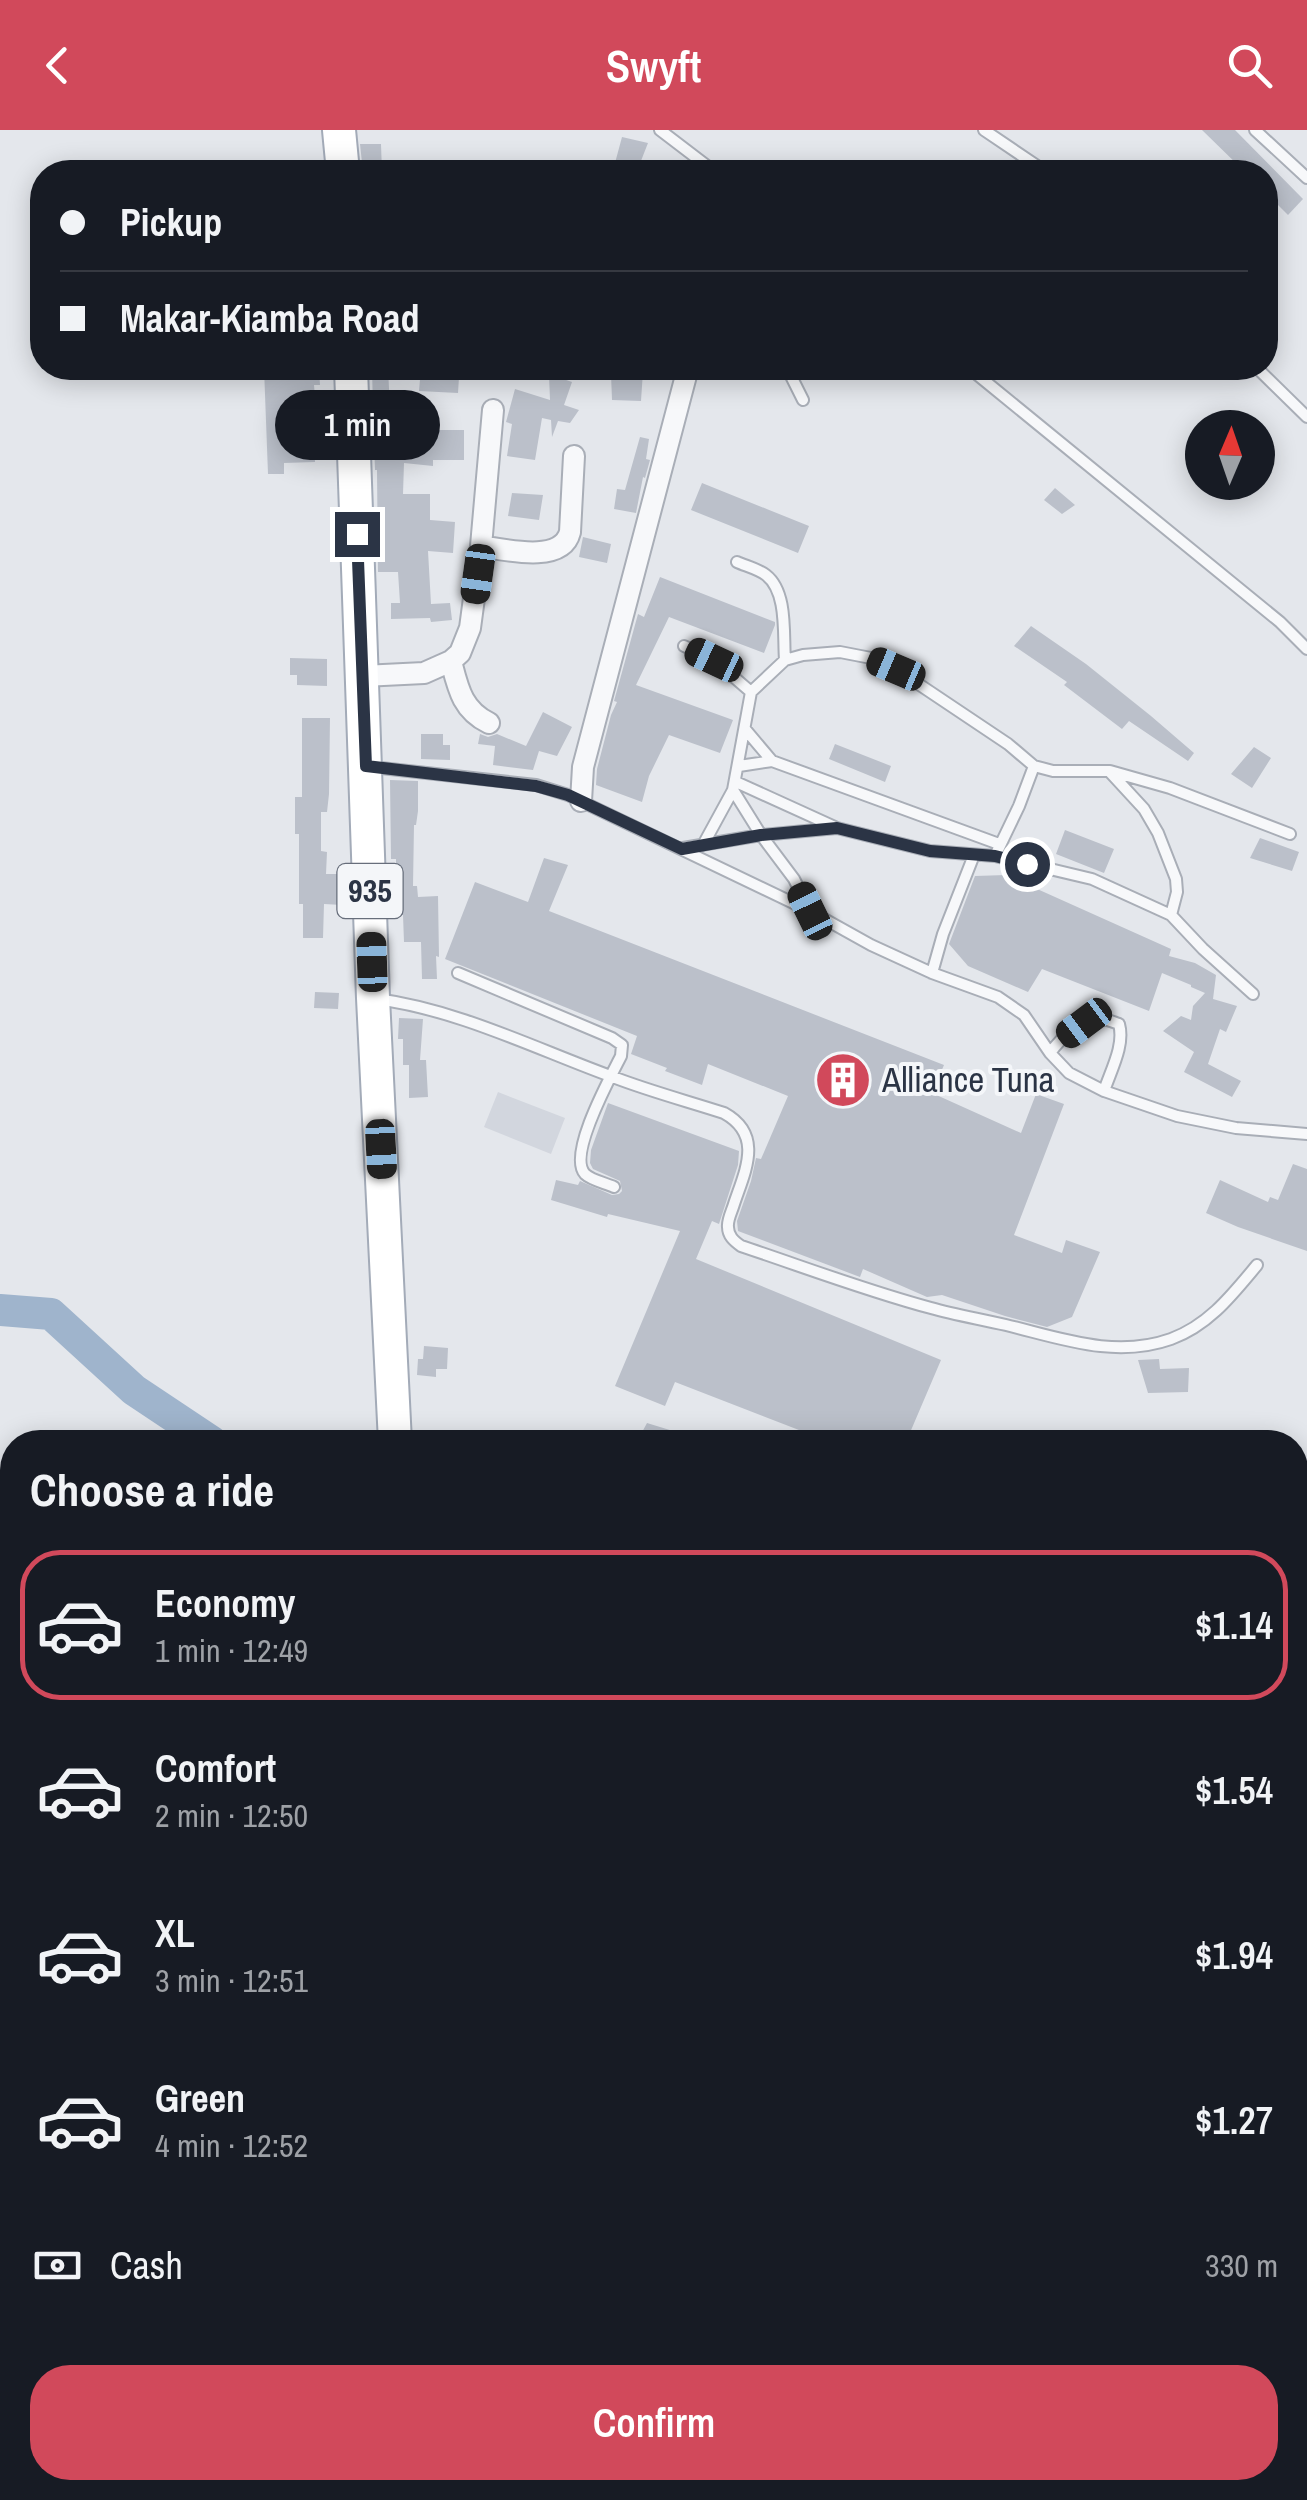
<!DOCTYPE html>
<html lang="en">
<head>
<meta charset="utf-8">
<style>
	body { margin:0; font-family:"Archivo Narrow",sans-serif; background:#242831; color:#f1f3f6; height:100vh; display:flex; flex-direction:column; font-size:38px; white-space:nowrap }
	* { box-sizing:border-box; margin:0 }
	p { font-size:32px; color:#9ea1a6 }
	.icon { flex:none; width:55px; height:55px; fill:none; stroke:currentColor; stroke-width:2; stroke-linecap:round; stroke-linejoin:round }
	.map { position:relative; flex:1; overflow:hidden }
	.panel { position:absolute; left:0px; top:1300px; width:1308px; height:1070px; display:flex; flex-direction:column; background:#171b24; border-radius:40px 40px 0 0; box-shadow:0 5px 25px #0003 }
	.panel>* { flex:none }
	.top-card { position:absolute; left:30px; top:30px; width:1248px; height:220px; border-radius:40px; box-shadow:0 5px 25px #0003; display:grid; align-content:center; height:220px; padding:0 30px; background:#171b24 }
	.needle { width:65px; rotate:2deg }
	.controls { position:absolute; left:1185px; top:280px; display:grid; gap:20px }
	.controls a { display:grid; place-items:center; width:90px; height:90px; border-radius:50%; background:#171b24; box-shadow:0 5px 25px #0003; font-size:50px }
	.end { position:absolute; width:45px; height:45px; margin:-22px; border:12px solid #2b3445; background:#fff; box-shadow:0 0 0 5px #fff }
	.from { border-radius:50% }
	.bubble { position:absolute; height:70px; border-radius:35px; background:#171b24; box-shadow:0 5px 25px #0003; font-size:32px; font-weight:600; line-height:70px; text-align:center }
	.car { position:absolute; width:30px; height:60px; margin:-30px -15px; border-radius:12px; box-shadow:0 0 8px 2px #0007; background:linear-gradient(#222 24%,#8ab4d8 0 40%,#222 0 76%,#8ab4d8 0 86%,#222 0) }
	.top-card b { display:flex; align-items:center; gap:35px; height:95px; font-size:38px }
	.top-card b+b { border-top:2px solid #363941 }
	.top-card i { width:25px; height:25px; background:#f1f3f6 }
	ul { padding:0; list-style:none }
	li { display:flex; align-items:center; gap:30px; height:150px; margin:0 20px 15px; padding:0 10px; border:5px solid transparent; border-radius:40px }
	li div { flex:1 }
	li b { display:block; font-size:38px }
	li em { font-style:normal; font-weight:600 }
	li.active { border-color:#d1495b }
	li>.icon { width:90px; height:90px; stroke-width:1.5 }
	h2 { padding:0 30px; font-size:45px; line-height:120px }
	.pay { display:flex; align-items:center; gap:25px; height:110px; padding:0 30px; font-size:38px }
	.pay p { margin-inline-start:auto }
	.action { display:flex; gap:20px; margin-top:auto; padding:20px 30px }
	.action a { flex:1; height:115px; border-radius:40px; background:#d1495b; color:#fff; font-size:40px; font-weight:600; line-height:115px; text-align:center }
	header { display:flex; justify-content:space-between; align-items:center; height:130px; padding:0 30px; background:#d1495b; color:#fff; font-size:45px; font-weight:600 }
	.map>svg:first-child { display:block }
</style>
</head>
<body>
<header><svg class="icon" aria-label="back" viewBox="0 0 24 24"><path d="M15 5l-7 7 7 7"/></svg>Swyft<svg class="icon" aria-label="search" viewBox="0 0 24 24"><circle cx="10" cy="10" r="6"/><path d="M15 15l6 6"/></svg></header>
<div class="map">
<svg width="1307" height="2370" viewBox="0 0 1307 2370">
	<rect width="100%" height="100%" fill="#e4e7ec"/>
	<path fill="#d2d6de" d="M498,962L565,988L551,1024L484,997Z"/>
	<path fill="#9fb4cc" d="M1307,2178V2296L1295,2278Z"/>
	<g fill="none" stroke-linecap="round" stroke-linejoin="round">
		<path stroke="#9fb4cc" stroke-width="32" d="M0,1180L51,1184L134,1260L212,1312
			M1295,1613L1307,1614"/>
	</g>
	<path fill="#bbc0ca" d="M1202,0H1235L1303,69L1288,85L1265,62V42H1245Z
		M622,7L648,13L637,41L615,33Z
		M360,14H381L382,42H363Z
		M264,238H319L320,255H314L319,314H314L315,332L284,333V344H268Z
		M372,238H388L390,279L373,280Z
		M421,238H444L443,245L459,247L458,263L419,261Z
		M643,241L641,271L612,270L611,244Z
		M549,244L572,252L564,275L579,280L570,293L558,291L552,307L551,290L542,288L535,330L507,326L512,294L506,292L515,259L550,270Z
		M392,287L393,312H424L426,300H464V330H433V336L404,333L403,364H430V390L455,392L453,423L428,421L431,474L450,473L452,490L431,492L430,488L391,489V473H400L398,442H378L377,340H375L374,311L379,312L377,288Z
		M640,307L649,309L646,329L650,330L645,348L643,347L636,383L614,379L617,359L625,360Z
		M702,353L809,396L798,423L691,380Z
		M1055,358L1075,375L1062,384L1044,370Z
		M512,363L543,365L539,390L508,386Z
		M583,407L611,414L607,433L579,427Z
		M660,447L775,492V495L764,523L669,487L636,555L733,590L720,623L669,605L649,646L642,672L596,655L597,639L611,585L617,572L614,571L638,484L644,487Z
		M1031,496L1086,534L1151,586L1194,623L1188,631L1129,591L1122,599L1064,555L1067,552L1014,516Z
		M290,528L327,529V556L297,555V545H290Z
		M543,582L572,597L557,626L539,621L533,640L493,635L495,616L478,614L480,604L488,607L497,604L526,616Z
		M302,588H330L329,664L327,682H321V721L327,722L326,744H342V775L324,774L323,808H303V774H299V704H295V667H302Z
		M421,604H443V615H450V630L421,629Z
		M835,614L891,636L885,652L829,629Z
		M1254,617L1271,628L1252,658L1231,644Z
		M390,650L418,651V681L416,695H414L413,756H417L418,767L438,766L439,827L436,826L437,849H422L421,812H404L403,785H391V757H396V729H391Z
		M1065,700L1114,719L1104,743L1056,724Z
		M1260,708L1299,722L1292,741L1250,728Z
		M544,728L568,735L549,781L944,935L932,963L1021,1003L1036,964L1064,974L1014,1105L1062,1123L1066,1110L1100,1122L1072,1187L1047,1197L1005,1186L942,1165L927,1167L863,1139L860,1147L738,1101L737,1091L751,1051L756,1028L761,1029L788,966L708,934L702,955L665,941L667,938L631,924L637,906L445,829L475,752L528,772Z
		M1006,745L1171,819L1169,826L1195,833L1216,845L1213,869L1237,876L1226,902L1220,899L1208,934L1241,951L1232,967L1184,942L1194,922L1163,901L1181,886L1191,890L1193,876L1205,863L1191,857V855L1162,843L1149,881L1042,839L1028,862L968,836L949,814L975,746Z
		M315,862L339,863L338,879L314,878Z
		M399,888L423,889L420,930H426L428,967L409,968V935H403V909H398Z
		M608,973L739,1021L738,1035L719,1094L712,1091L696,1129L941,1230L906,1312H830L675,1252L665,1276L615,1256L680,1101L608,1084L607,1087L551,1070L556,1050L578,1055L580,1051L612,1065L619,1064L622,1061L620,1051L593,1039L590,1033L591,1020Z
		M1293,1034L1307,1039V1121L1238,1097L1206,1083L1220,1050L1268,1072L1270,1067L1278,1070Z
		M424,1216L448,1218L447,1239H436V1247L417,1245L418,1229H423Z
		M1159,1229L1160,1239L1189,1238L1188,1262L1148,1263L1138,1230Z
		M647,1293L699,1309V1312H658L640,1306Z"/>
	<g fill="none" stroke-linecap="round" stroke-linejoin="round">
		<g stroke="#a9aeb7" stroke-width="14">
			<path id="service" d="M660,0L715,42
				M984,0L1046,42
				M1255,0L1307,48
				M787,238L803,270
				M969,238L1280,492L1307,519
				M1257,238L1307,287
				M737,432C746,436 758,439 766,445C788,462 783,505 785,530
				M684,516L714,530L751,562
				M745,599L772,631
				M739,636L772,631L999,714
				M1034,636L1053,641H1109L1144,679L1158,703L1176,749L1177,762L1171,785
				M372,637L536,655L568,665L810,781L871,815L932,843L998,867L1024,885L1050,923L1069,943L1104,961L1177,986L1236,998L1307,1004
				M1110,641L1170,658L1290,704
				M736,652L835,697
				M733,660L761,705L794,749L810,781
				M703,715L733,660L751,562L785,530L803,525L840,522L871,528L896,539L1008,614L1034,636L1019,676L995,726
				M683,718L761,705L837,698L930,721L995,726L1092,749L1171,785L1203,819L1253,864
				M458,843L612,908L622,915L621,926C611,946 567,1025 585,1044C591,1050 605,1053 614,1057
				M932,843L943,804L974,725
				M377,869C459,880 536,919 613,947C649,961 687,971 724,983C764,1005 745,1041 734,1074C732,1081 727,1090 728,1097C728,1106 734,1111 741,1116C804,1137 867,1161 931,1178C955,1185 981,1189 1006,1195C1060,1208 1115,1229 1171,1209C1209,1195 1232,1165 1257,1135
				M1050,923C1061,908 1081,888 1101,889C1107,889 1113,892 1119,894C1125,915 1111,940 1104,961
				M1295,1627H1307"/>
		</g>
		<g stroke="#a9aeb7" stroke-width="24">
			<path id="minor" d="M481,416C506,420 562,434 570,402L574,326
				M451,531C458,558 462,580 489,593
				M363,546L424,543L451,531L460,523L470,498L481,416L493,280
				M581,671L583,637L688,238
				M0,1403L12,1410
				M0,1975L12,1983
				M0,2286L12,2295
				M41,2358L45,2366L50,2370
				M345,2358L442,2367"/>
		</g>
		<g stroke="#a3abb8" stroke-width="36">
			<path id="primary" d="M339,0L343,42
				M351,238L373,868L395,1312
				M441,2358L442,2370"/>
		</g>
		<use href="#service" stroke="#f7f8fa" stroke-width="10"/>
		<use href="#minor" stroke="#f7f8fa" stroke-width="20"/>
		<use href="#primary" stroke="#fff" stroke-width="32"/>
	</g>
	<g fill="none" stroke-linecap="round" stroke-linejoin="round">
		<path stroke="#2b3445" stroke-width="12" d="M357,404L366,636L536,656L568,665L682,719L761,705L837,698L930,721L995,726L1027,734"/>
	</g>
	<defs>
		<g id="building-disc" transform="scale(2.875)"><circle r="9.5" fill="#d1495b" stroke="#f4f6f9"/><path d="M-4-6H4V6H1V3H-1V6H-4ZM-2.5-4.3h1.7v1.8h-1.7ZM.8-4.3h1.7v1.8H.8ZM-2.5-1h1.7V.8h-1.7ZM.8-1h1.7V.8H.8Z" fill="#fff"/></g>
	</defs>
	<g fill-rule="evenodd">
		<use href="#building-disc" x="843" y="950"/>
	</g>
	<g text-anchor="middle" stroke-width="8" stroke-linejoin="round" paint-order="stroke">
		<rect fill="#f4f6f9" stroke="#676e7b" stroke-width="2.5" x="337.5" y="734" width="65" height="54" rx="8"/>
		<g font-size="32" font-weight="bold" fill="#2b3445">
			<text x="370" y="772">935</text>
		</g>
		<g font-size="35" fill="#2b3445" stroke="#f4f6f9" text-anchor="start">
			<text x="882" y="962">Alliance Tuna</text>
		</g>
	</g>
</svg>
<div class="controls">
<a><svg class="needle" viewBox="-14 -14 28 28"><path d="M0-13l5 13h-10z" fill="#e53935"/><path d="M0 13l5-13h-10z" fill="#9ea1a6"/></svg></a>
</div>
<i class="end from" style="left:1027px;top:734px"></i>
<i class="end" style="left:357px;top:404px"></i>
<div class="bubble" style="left:275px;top:260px;width:165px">1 min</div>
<i class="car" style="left:478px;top:444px;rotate:188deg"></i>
<i class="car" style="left:714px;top:530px;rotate:295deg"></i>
<i class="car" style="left:896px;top:539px;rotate:293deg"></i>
<i class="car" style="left:810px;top:781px;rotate:334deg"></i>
<i class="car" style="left:372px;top:832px;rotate:358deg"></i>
<i class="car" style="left:1084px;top:893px;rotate:233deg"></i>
<i class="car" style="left:381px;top:1019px;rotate:177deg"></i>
<div class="top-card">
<b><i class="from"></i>Pickup</b>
<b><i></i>Makar-Kiamba Road</b>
</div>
<section class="panel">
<h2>Choose a ride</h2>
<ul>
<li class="active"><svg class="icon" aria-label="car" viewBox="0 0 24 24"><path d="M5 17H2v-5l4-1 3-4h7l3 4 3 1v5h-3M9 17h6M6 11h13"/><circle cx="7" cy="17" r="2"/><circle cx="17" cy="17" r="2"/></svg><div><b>Economy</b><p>1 min · 12:49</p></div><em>$1.14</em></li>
<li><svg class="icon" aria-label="car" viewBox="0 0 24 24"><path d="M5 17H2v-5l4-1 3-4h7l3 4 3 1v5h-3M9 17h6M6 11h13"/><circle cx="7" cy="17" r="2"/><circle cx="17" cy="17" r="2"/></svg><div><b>Comfort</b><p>2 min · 12:50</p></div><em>$1.54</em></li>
<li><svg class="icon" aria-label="car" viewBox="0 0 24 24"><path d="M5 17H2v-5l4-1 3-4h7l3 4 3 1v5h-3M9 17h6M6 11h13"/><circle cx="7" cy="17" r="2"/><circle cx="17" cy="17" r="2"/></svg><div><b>XL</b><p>3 min · 12:51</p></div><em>$1.94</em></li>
<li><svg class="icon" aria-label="car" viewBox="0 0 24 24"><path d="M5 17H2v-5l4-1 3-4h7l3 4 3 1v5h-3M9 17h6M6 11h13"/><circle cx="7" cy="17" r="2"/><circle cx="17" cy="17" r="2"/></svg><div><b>Green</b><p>4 min · 12:52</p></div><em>$1.27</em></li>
</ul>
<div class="pay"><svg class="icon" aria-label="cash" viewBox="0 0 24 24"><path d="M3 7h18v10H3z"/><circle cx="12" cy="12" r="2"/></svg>Cash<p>330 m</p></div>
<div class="action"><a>Confirm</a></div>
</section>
</div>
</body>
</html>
